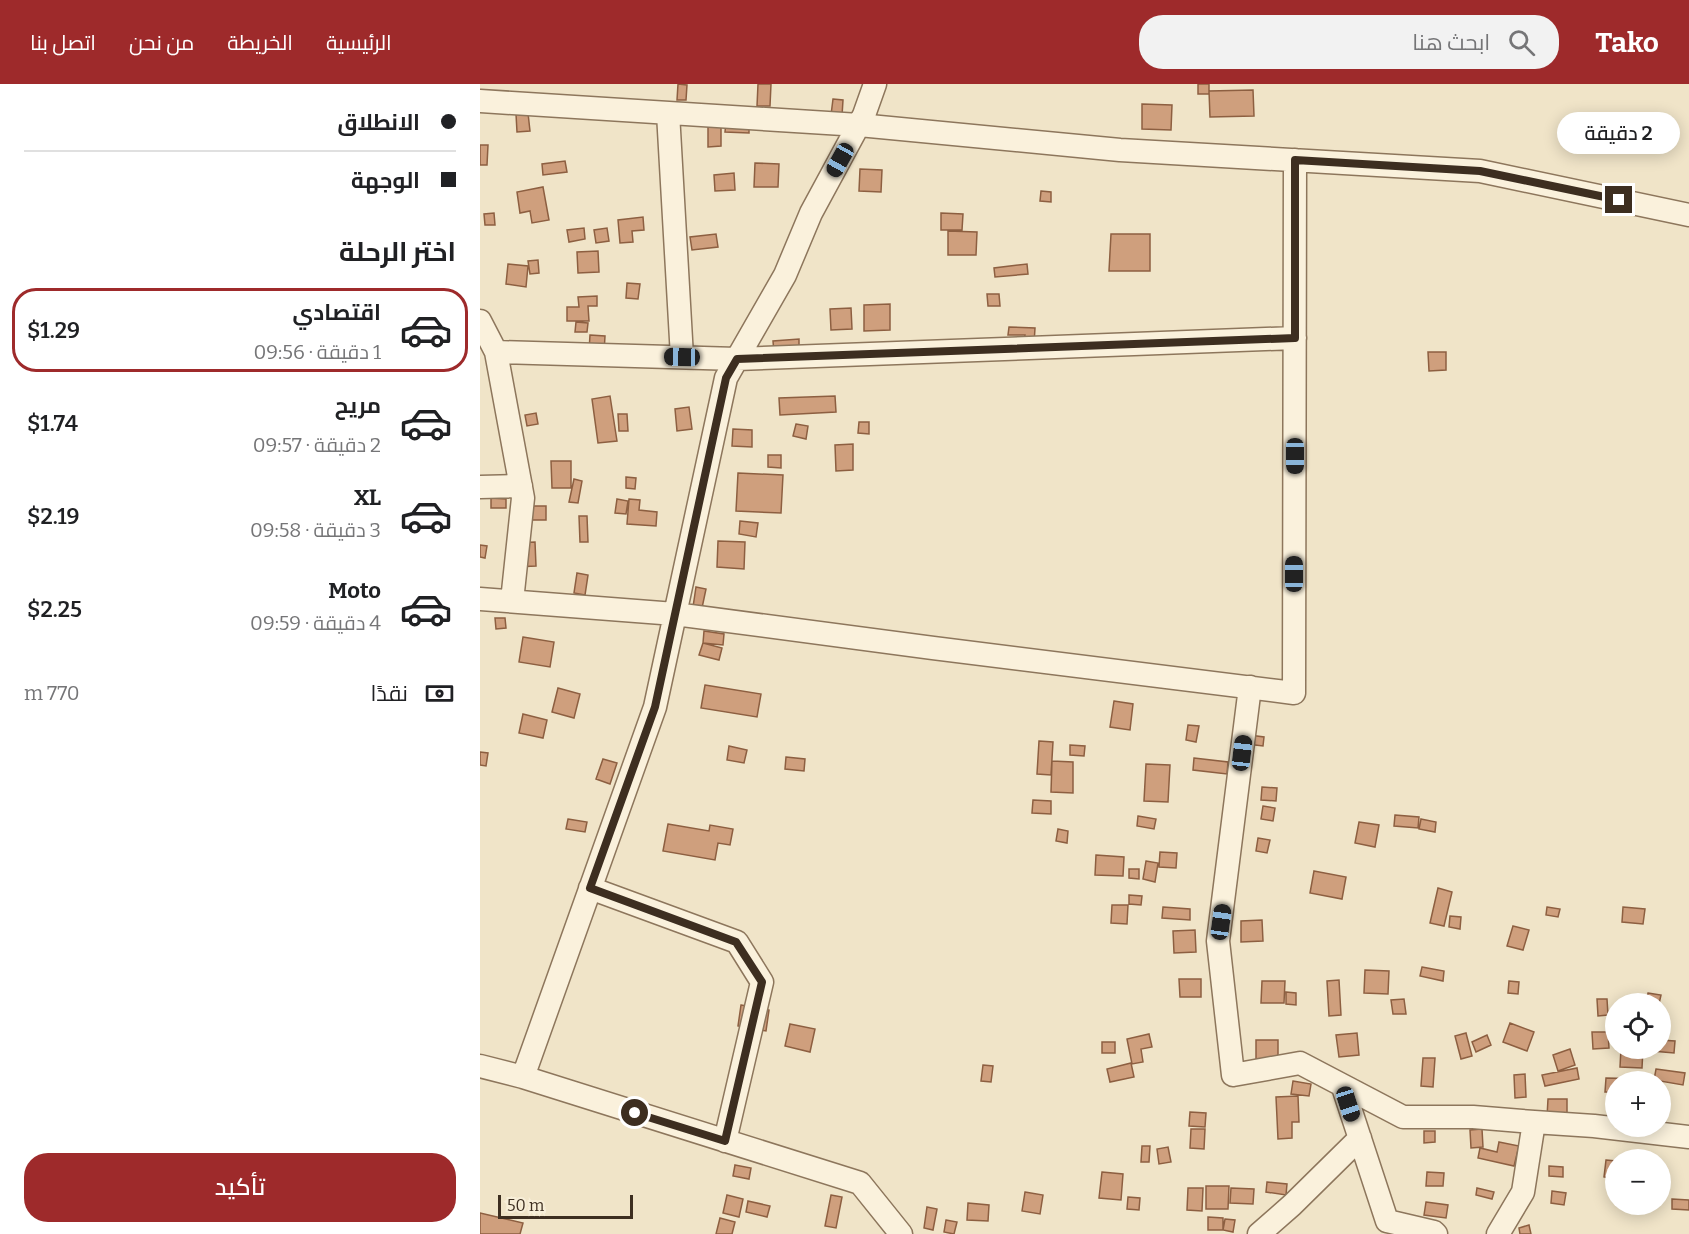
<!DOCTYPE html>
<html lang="ar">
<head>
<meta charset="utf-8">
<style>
	body { margin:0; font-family:Bitter,Cairo,serif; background:#f2f2f2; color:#202124; direction:rtl; height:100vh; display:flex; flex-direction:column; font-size:22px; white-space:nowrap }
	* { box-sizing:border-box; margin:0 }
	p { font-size:20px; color:#757577 }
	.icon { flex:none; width:33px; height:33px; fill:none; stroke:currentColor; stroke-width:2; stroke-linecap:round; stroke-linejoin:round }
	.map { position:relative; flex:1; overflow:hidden; direction:ltr }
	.details { display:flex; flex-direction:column; background:#fff; width:480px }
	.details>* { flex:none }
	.top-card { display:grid; align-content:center; height:132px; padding:0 24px; background:#fff }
	.controls { position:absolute; left:1125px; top:909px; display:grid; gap:12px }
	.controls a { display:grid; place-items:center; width:66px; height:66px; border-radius:50%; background:#fff; box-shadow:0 3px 15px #0003; font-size:30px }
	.scale { position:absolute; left:18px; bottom:15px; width:135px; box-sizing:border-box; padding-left:6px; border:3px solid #3d2e20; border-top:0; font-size:16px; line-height:21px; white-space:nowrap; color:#3d2e20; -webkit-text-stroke:4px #f7eed8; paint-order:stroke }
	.end { position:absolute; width:27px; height:27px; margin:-14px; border:8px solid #3d2e20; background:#fff; box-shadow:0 0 0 3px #fff }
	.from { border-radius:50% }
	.bubble { position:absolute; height:42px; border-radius:21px; background:#fff; box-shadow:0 3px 15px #0003; font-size:20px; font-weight:600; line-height:42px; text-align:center; direction:rtl }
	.car { position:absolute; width:18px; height:36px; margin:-18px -9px; border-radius:8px; box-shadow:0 0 4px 2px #0007; background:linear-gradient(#222 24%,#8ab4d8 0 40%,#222 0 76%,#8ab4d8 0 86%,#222 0) }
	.top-card b { display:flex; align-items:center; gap:21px; height:57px; font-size:22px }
	.top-card b+b { border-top:2px solid #e0e0e0 }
	.top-card i { width:15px; height:15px; background:#202124 }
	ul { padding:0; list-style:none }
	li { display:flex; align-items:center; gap:18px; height:84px; margin:0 12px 9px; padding:0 12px; border:3px solid transparent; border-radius:24px }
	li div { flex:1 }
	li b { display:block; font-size:22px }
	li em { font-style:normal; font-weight:600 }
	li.selected { border-color:#9e2a2b }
	li>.icon { width:54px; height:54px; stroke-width:1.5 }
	h2 { padding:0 24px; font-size:27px; line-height:72px }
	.pay { display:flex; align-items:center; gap:15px; height:66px; padding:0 24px; font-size:22px }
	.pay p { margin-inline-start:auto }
	.cta { display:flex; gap:12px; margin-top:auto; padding:12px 24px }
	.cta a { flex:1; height:69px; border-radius:24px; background:#9e2a2b; color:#fff; font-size:24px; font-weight:600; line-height:69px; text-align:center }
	header { display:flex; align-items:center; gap:36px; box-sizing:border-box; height:84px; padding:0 30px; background:#9e2a2b; color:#fff }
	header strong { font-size:28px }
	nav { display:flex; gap:33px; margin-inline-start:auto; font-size:21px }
	.search { width:420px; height:54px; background:#f2f2f2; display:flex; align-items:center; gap:15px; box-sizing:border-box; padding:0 21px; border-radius:24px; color:#757577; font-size:22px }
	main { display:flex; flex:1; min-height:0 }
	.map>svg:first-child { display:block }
</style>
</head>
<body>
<header>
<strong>Tako</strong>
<div class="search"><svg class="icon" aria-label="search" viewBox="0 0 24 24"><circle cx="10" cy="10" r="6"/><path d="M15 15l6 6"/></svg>ابحث هنا</div>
<nav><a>الرئيسية</a><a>الخريطة</a><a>من نحن</a><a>اتصل بنا</a></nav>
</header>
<main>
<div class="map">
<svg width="1209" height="1150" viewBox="0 0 1209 1150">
	<rect width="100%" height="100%" fill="#f0e4c8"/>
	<path fill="#cf9f7d" stroke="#8d5f41" stroke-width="1.5" d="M198,0L207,1L206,16H197Z
		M278,0H291L290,22H277Z
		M718,0H729V10H718Z
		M773,6L774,32L730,33L729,7Z
		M353,15L363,16L362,32L351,31Z
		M662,20L692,21L691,46L662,45Z
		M48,29L50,47L37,48L36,30Z
		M246,38L269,39V49L245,48Z
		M241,40V62L228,63V41Z
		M0,61H8L7,81H0Z
		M85,77L87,88L63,91L62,80Z
		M275,79L299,80L298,103H274Z
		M380,85L402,86L401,108L379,107Z
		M254,89L255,106L235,107L234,91Z
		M63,103L69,136L52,139L50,127L40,129L37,108Z
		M561,107L571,108V118L560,117Z
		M14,129L15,141H5L4,130Z
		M461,129L483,130L482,146H461Z
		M163,133L164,146L152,147L153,158L140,159L138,136Z
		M104,144L105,155L89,158L87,146Z
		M127,144L129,157L116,159L114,146Z
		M468,147L497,148L496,171H468Z
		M236,150L238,163L212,166L210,153Z
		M631,150H670V187H629Z
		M118,167L119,188L98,189L97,168Z
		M58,176L59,189L50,190L48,177Z
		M28,180L48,182L46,203L26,200Z
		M547,180L548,190L515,193L514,184Z
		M147,199L160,200L158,215L146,214Z
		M507,210H519L520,222H508Z
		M117,212V222H108L109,237H87V223H99L98,213Z
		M410,220V246L384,247V221Z
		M371,224L372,245L351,246L350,225Z
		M96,238L108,239L107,248H95Z
		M529,243L555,244L554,260H544L545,251H528Z
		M110,251L125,252L124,269L109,267Z
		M319,255V268L294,269L293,257Z
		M948,268H966V286L949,287Z
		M130,312L137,357L118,359L112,315Z
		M355,312L356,328L300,331L299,314Z
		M209,323L212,345L197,347L195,325Z
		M56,329L58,340L47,342L45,331Z
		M138,330H147L148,347H139Z
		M379,338H389V350L378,349Z
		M316,340L328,342L326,355L313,352Z
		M253,345L272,346V363L252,362Z
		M373,360V386L356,387L355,361Z
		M288,371H301V384L288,383Z
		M71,377H91V404H72Z
		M258,389L303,391L301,429L256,427Z
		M146,393L156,394L155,405L146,404Z
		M94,395L102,397L98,419L89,418Z
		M11,414L26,415V424H11Z
		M137,415L148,417L146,430L135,429Z
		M149,415L160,416L159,426L177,428L176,442L147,440Z
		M52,422H66V436H52Z
		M99,432H107L108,458H100Z
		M260,437L278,439L276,453L259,450Z
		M238,457L265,458L264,485L237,483Z
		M55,458L56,482L34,483L33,459Z
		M0,461L7,462L5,474L0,473Z
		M97,489L108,491L105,511L94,509Z
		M216,503L226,505L222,524L213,523Z
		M15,534H25L26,544L16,545Z
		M224,547L244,550L243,561L223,559Z
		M43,553L74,558L70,583L39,578Z
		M223,559L242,564L239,576L219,571Z
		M225,601L281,610L277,633L221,624Z
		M78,604L100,610L94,634L72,628Z
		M634,617L653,620L650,646L630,643Z
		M43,630L67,636L63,654L39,649Z
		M708,641L719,642L716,658L706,656Z
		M769,651L784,653L783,662L767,660Z
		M559,657L573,658L571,691L557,690Z
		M590,661L605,662L604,672L590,671Z
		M249,662L267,666L264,679L247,676Z
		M0,668L8,669L6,682L0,681Z
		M306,673L325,675L324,687L305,685Z
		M714,674L748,678L747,690L713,686Z
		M123,675L137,679L130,700L116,695Z
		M572,677L593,678V709L571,708Z
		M666,680L690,681L688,718L664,717Z
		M782,703L797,704L796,717L781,716Z
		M553,716L571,717V730L552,729Z
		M783,722L795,724L793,737L781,735Z
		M915,731L939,733L938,744L914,742Z
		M658,732L676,735L674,745L657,742Z
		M88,735L107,738L105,748L86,745Z
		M941,735L956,738L955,748L939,745Z
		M879,738L899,741L895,763L875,759Z
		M188,740L229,747L230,741L253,745L250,761L238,759L235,776L183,767Z
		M578,745L588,747L587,759L576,757Z
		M778,754L790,756L787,769L776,767Z
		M680,768L697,769L696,784L679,783Z
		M616,771L644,773L643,792L615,791Z
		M666,777L678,779L675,798L663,795Z
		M649,785H659V795L649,794Z
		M834,787L866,793L862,815L830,809Z
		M958,804L972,808L964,842L950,839Z
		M649,811L662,812L661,821L649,820Z
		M632,821H648L647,840L631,839Z
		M683,823L710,825V836L682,834Z
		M1067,823L1080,825L1078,833L1066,831Z
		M1143,823L1165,825L1163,840L1142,838Z
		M970,832L981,833L980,845L969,843Z
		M782,836L783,857L761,858V837Z
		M1033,842L1049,846L1043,866L1027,862Z
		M715,846L716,868L694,869L693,847Z
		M942,883L964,887L963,897L940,892Z
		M885,886L909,887L908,910L884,909Z
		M699,895H721V913H700Z
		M859,896L861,931L849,932L847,897Z
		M782,897H805L804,919H781Z
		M1029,897L1039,898L1038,910L1028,909Z
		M806,908L816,909V921L806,920Z
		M1168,909L1181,911L1179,920H1166Z
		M924,915L926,930H913L911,916Z
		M1117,915H1127L1128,931L1118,932Z
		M261,921L289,926L286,947L258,942Z
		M1030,939L1054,948L1047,967L1023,958Z
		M310,940L335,945L330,968L305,962Z
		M1112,948H1128L1129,964L1113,965Z
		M877,949L879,971L859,973L856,951Z
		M986,949L992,972L981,975L975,952Z
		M669,950L672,963L661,965L663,978L652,980L647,955Z
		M1007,951L1011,961L996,968L992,958Z
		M776,956H798V975L776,976Z
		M1180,956L1195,957L1194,969L1172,967V964H1180Z
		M622,958H635V969H622Z
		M1141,964H1163L1162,984L1140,983Z
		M1090,965L1095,981L1078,987L1073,971Z
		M943,974H955L953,1003L941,1002Z
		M651,979L654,993L630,998L627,985Z
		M503,981L513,982L511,998L501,997Z
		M1097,984L1099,995L1065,1002L1062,991Z
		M1176,985L1205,989L1203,1001L1174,996Z
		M1045,990L1046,1013L1035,1014L1034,991Z
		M1126,994L1166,995V998H1136V1008H1125Z
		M813,997L831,1000L829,1012L811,1010Z
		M818,1012L819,1038H812V1054L798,1055L796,1013Z
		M1068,1015H1087V1033H1067Z
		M710,1028L726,1029L725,1043L709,1042Z
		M711,1045H725L724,1065L710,1064Z
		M1002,1045L1003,1063L991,1064L990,1046Z
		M944,1047H955V1058L944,1059Z
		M1019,1058L1039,1062L1034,1082L998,1074L1000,1064L1017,1068Z
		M662,1062H670L669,1078H661Z
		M688,1063L691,1078L679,1080L677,1065Z
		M1126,1076L1136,1077V1095L1124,1093Z
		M255,1081L271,1084L269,1095L253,1092Z
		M1069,1082L1083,1083V1093L1069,1092Z
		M622,1088L643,1090L641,1116L619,1114Z
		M947,1088L964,1089L963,1102H946Z
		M787,1098L807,1100L806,1111L786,1108Z
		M726,1102H749L748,1125H726Z
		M708,1104H723L722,1127L707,1126Z
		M751,1104L774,1105L773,1120L750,1119Z
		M997,1104L1014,1108L1012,1115L996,1111Z
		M1072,1107L1086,1109L1084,1121L1071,1119Z
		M545,1108L563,1111L560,1130L542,1127Z
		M247,1111L263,1115L259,1133L243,1129Z
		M351,1111L362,1113L356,1144L345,1142Z
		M648,1113L660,1114L659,1126L647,1125Z
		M1192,1115L1209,1116V1126L1192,1125Z
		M268,1117L290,1122L287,1133L266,1128Z
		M946,1118L968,1121L966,1134L944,1131Z
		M488,1119L509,1121L508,1137L487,1136Z
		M447,1123L457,1125L453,1146L444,1144Z
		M0,1129L43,1139L40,1150H0Z
		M728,1133L743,1134V1146H728Z
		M240,1134L255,1138L252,1150H236Z
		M745,1135L755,1136L753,1148L743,1146Z
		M466,1136L477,1138L474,1150L464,1148Z
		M1049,1141L1051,1150H1040L1039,1144Z"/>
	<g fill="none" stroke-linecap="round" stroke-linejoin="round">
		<g stroke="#8d765c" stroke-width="25">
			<path id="minor" d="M0,17L379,41L640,66L1000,87L1209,131
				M188,29L202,273
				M0,237L16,268L257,275L815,254
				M16,268L43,414L32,517
				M0,403L41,402
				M0,515L195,530L453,564L814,609L815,76
				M770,603L738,857L753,991L820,979L923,1033H993L1054,1038L1114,1042L1209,1053
				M110,804L257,858L282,898L245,1057
				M0,982L43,993L380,1099L421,1150
				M43,993L175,623L246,294L305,191L331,129L384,31L395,0
				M863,1003L907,1137L954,1148L956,1150
				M779,1150L812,1121L880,1054
				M1018,1150L1043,1108L1054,1038"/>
		</g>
		<use href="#minor" stroke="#faf1dc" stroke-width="22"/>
	</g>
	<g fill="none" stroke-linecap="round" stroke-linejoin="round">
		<path stroke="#3d2e20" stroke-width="8" d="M155,1029L245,1057L282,898L256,858L110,804L175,623L246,294L257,275L815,254V76L1000,87L1139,116"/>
	</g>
</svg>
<div class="controls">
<a><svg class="icon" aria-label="locate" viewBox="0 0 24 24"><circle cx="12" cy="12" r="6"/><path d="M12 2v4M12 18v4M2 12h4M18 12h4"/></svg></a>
<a>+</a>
<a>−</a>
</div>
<div class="scale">50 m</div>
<i class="end from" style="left:155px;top:1029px"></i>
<i class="end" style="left:1139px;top:116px"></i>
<div class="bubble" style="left:1077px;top:28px;width:123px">2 دقيقة</div>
<i class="car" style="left:360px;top:76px;rotate:209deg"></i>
<i class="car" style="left:202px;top:273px;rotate:271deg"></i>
<i class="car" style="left:815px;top:372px;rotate:180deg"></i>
<i class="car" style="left:814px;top:490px;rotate:0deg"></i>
<i class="car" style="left:762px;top:669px;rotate:7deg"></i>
<i class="car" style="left:741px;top:838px;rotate:8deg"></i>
<i class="car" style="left:868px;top:1020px;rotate:162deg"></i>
</div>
<section class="details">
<div class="top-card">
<b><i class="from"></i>الانطلاق</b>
<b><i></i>الوجهة</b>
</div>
<h2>اختر الرحلة</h2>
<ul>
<li class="selected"><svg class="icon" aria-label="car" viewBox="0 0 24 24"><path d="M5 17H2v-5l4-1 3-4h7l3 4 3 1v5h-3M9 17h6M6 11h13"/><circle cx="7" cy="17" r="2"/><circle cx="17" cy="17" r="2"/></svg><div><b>اقتصادي</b><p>1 دقيقة · 09:56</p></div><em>$1.29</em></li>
<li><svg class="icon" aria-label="car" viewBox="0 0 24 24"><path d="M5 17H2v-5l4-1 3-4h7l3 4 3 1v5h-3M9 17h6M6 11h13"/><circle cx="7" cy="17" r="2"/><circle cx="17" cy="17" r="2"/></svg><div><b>مريح</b><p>2 دقيقة · 09:57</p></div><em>$1.74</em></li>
<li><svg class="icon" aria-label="car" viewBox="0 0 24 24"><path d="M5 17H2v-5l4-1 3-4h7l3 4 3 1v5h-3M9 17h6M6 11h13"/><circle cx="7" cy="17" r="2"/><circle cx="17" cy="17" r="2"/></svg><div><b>XL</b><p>3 دقيقة · 09:58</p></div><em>$2.19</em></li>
<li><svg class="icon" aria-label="car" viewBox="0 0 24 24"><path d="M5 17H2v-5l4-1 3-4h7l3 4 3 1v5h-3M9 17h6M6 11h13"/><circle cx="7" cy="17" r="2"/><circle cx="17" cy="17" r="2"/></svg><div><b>Moto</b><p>4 دقيقة · 09:59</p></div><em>$2.25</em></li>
</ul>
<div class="pay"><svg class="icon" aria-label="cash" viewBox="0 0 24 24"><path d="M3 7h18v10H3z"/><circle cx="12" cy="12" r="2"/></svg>نقدًا<p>770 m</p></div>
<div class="cta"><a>تأكيد</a></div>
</section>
</main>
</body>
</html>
